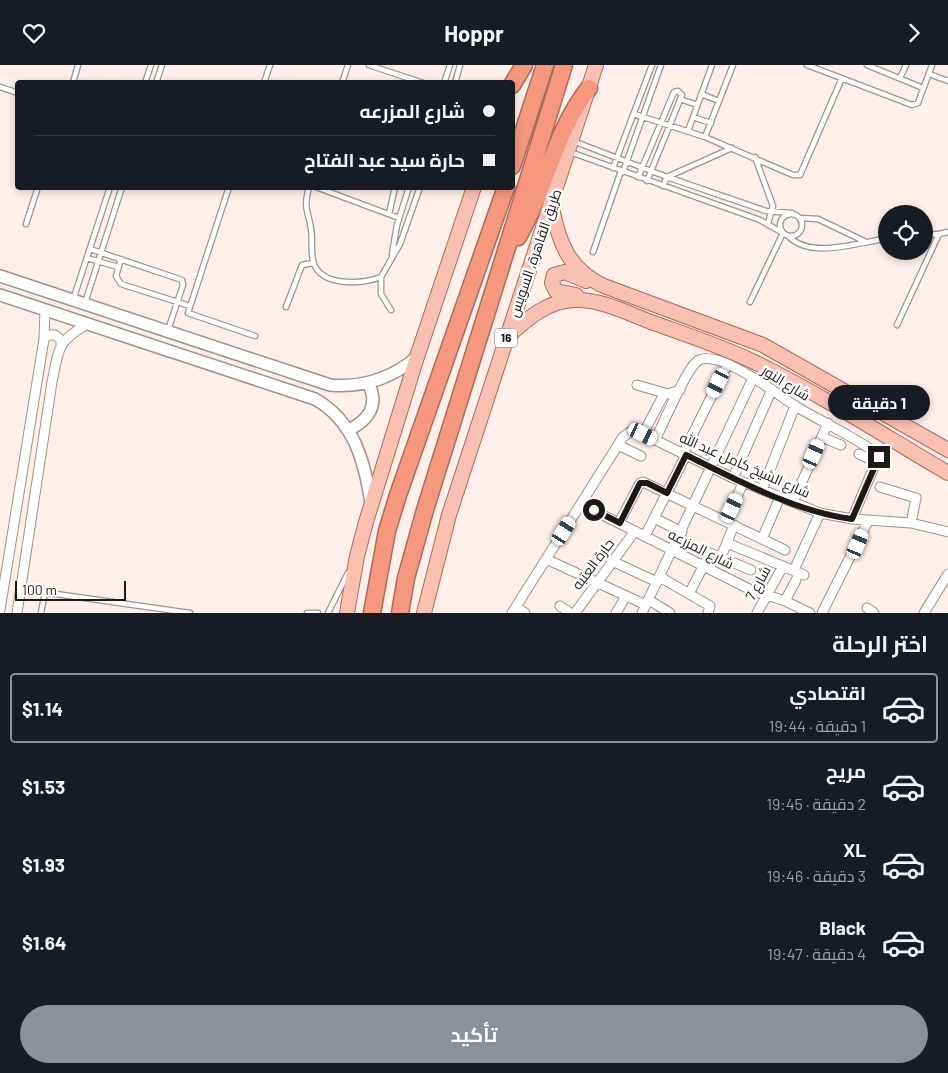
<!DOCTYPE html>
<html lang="ar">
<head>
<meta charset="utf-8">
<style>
	body { margin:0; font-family:Barlow,Cairo,sans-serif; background:#20242c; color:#f1f3f6; direction:rtl; height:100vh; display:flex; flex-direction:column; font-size:19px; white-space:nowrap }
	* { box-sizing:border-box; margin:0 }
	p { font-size:16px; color:#9ea1a6 }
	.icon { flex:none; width:28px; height:28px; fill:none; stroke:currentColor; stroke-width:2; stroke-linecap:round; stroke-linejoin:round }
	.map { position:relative; height:548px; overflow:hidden; direction:ltr }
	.drawer { display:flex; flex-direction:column; background:#171b24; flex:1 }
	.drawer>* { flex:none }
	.top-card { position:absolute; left:15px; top:15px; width:500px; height:110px; border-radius:5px; box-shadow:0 2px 8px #0003; direction:rtl; display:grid; align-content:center; height:110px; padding:0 20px; background:#171b24 }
	.fabs { position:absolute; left:878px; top:140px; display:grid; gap:10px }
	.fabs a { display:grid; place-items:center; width:55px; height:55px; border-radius:50%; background:#171b24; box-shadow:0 2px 8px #0003; font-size:25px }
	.scale { position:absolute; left:15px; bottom:12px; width:111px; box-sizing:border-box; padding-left:5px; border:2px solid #1e1917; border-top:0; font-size:14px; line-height:18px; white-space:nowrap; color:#1e1917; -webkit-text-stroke:4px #fff; paint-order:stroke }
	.end { position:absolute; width:22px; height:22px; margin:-11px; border:6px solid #1e1917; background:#fff; box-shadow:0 0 0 2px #fff }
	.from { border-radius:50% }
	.bubble { position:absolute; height:35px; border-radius:18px; background:#171b24; box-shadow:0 2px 8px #0003; font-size:16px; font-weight:700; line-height:35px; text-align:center; direction:rtl }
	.car { position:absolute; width:15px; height:30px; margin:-15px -8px; border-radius:6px; box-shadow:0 0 4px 1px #0007; background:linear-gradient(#fff 24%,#345 0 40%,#fff 0 76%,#345 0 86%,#fff 0) }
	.top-card b { display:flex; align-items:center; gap:18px; height:48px; font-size:19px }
	.top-card b+b { border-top:1px solid #363941 }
	.top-card i { width:12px; height:12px; background:#f1f3f6 }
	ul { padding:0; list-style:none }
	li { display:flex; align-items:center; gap:15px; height:70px; margin:0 10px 8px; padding:0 10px; border:2px solid transparent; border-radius:5px }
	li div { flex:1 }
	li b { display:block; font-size:19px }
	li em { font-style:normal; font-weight:700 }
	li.active { border-color:#8c9099 }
	li>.icon { width:45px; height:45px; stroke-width:1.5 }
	h2 { padding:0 20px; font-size:22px; line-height:60px }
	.action { display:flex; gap:10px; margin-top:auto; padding:10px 20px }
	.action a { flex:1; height:58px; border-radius:30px; background:#8c9099; color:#fff; font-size:20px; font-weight:700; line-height:58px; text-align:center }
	header { display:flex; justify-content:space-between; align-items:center; height:65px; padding:0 20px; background:#171b24; font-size:22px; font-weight:700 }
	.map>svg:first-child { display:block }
</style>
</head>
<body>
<header><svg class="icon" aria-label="forward" viewBox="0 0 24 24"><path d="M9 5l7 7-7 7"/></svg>Hoppr<svg class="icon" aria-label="heart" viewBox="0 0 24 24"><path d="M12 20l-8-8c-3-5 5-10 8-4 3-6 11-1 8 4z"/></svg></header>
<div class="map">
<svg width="948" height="548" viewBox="0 0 948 548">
	<rect width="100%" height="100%" fill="#ffefeb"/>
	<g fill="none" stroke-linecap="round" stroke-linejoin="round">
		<g stroke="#9f918d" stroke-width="7">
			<path id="service" d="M369,0L423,18
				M807,0L912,40L918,38L932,0
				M867,0L923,23
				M929,9L948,16
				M900,13L906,0
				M73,18L78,0
				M145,18L151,0
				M156,18L162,0
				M264,18L270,0
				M342,18L348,0
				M444,18L450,0
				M455,18L460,0
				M0,22L18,28
				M701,29L719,36
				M680,34L697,40
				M634,49L705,72L733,0
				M693,52L711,58
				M688,66L712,0
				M705,72L793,110H800L842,13
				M573,76L667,112L766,146L792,148
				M570,87L760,155L783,168L750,237
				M755,92L773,141L768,158
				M613,103L652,0
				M623,107L661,0
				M638,112L674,27L678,26L682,30L647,116
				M663,121L667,112L732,83
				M229,122L188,248L255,271
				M309,122C303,146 308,143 311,164C313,175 310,189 314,199C323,222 362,219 381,212L400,179L420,122
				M316,122L399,153
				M780 160a11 11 0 1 1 22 0a11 11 0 1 1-22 0Z
				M389,149L395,122
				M800,153L818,154L864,176
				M26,159L38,122
				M924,170L939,169
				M788,171C812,195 857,177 886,174
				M90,184L182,215L183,220L168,265
				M593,187L621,106
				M392,189L397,160L409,122
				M87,193L118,202
				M121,194L116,211L121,219L190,241
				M381,212V229L391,245
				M73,235L110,122
				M85,238L122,122
				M286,242L302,200L313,198
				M897,260L939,169L948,167
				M21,524L190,548
				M41,548L45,527
				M307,548H318
				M328,548L348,508"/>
		</g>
		<g stroke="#9f918d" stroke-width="11">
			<path id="minor" d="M44,274L48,270H55L61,275V280
				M637,320L668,329L680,325
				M643,369L664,329
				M822,372L841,380
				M655,375C663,360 687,301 699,295C721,285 778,330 797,342C824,358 853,371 879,390L852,454
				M618,380L641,391
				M683,389L727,300
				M859,389L876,397
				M733,413L772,324
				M880,422L916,433L911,458
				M762,425L795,341
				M793,437L828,358
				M581,439L751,525L785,536L810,548
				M654,453L682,467
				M726,456L743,418
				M619,458L640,418L643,417L785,485
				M645,471L686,390
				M762,474L780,432
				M727,478L804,510
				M721,492L734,460
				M546,494L646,540
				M612,496L657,517
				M794,505L820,448
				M660,512L710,541L708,548
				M689,529L710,488L751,505
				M649,535L670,548
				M785,536L796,515
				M560,541L570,548
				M516,542L525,548
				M867,543L874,548
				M0,545L44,274L45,245
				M17,548L52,317C59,285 56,277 86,260
				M512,548L623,372L630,367H639L733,413L820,448L852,454L911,458L948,467
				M575,548L635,466
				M616,548L626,531
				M642,548L753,313
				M757,548L783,501
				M822,548L868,456
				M924,548L948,509"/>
		</g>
		<g stroke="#9f918d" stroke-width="14">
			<path id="tertiary" d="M0,211L330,320C363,323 391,314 417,292
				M0,230L315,334C354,356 365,397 371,439
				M348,365C368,356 380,340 368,318"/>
		</g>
		<g stroke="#aa6c5a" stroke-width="16">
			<path id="primary" d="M552,143C559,178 569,205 604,221L763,280L948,385
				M576,230L556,226L552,218L554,210L565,207L586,216
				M507,272C527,254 546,236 575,235C601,234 627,248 651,257C684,269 718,280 750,295C819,328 883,370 948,408
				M347,548L357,491L366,457L417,292L474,122
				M424,548L449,450L596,0"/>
		</g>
		<g stroke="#aa6c5a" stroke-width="19">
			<path id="motorway" d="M512,20L524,0
				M512,101L545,0
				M518,172C546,124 554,67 589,23
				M372,548L387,466L398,430L506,122
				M400,548L406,513L425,445L564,0"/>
		</g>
		<use href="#service" stroke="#fff" stroke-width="4.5"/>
		<use href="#minor" stroke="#fff" stroke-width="9"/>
		<use href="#tertiary" stroke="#fff" stroke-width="11"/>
		<use href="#primary" stroke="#fac1b2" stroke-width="14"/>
		<use href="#motorway" stroke="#f6987e" stroke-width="16"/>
	</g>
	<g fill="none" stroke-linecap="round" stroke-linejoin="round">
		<path stroke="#1e1917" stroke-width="6" d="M594,445L620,458L640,418H647L667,428L686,390C737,415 796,447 852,454L879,392"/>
	</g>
	<g text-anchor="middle" stroke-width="5" stroke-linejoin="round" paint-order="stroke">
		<rect fill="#fff" stroke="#625e5d" stroke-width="1" x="495" y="263.5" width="22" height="19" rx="4"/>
		<g font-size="12" font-weight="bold" fill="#1e1917">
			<text x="506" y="277">16</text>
		</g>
		<g font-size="14" fill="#1e1917" stroke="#fff">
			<text transform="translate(535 188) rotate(-71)" y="5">طريق القاهرة, السويس</text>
			<text transform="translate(786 318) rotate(32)" y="5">شارع النور</text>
			<text transform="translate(745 400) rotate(24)" y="5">شارع الشيخ كامل عبد الله</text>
			<text transform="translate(701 484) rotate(27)" y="5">شارع المزرعه</text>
			<text transform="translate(593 499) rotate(-53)" y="5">حارة العتبه</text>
			<text transform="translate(758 518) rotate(-61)" y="5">شارع 7</text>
		</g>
	</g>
</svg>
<div class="fabs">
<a><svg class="icon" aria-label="locate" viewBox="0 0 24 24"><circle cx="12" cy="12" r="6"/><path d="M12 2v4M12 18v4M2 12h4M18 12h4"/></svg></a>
</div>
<div class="scale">100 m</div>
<i class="end from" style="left:594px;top:445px"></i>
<i class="end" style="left:879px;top:392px"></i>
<div class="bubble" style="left:828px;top:320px;width:102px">1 دقيقة</div>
<i class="car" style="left:718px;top:318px;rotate:206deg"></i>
<i class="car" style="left:643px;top:369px;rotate:116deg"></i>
<i class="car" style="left:814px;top:389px;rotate:24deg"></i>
<i class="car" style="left:732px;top:443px;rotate:25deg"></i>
<i class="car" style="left:564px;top:466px;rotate:32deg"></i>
<i class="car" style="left:858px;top:479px;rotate:23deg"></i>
<div class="top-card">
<b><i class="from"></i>شارع المزرعه</b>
<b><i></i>حارة سيد عبد الفتاح</b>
</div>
</div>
<section class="drawer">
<h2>اختر الرحلة</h2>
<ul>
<li class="active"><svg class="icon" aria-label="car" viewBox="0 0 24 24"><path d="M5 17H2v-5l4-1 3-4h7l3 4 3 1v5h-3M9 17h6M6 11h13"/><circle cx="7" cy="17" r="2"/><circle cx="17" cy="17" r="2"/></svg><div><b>اقتصادي</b><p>1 دقيقة · 19:44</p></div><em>$1.14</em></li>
<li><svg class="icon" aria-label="car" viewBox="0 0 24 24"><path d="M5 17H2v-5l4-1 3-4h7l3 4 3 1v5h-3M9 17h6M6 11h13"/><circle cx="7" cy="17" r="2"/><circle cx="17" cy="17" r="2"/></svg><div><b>مريح</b><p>2 دقيقة · 19:45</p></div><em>$1.53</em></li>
<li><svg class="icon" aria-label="car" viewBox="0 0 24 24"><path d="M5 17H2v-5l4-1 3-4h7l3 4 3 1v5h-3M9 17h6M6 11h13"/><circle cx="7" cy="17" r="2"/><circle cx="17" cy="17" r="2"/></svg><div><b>XL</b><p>3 دقيقة · 19:46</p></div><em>$1.93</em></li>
<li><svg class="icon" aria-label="car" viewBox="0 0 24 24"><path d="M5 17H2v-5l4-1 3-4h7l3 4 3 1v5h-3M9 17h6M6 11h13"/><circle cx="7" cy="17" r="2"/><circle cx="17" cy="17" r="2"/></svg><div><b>Black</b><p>4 دقيقة · 19:47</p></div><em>$1.64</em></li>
</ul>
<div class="action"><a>تأكيد</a></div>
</section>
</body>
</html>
